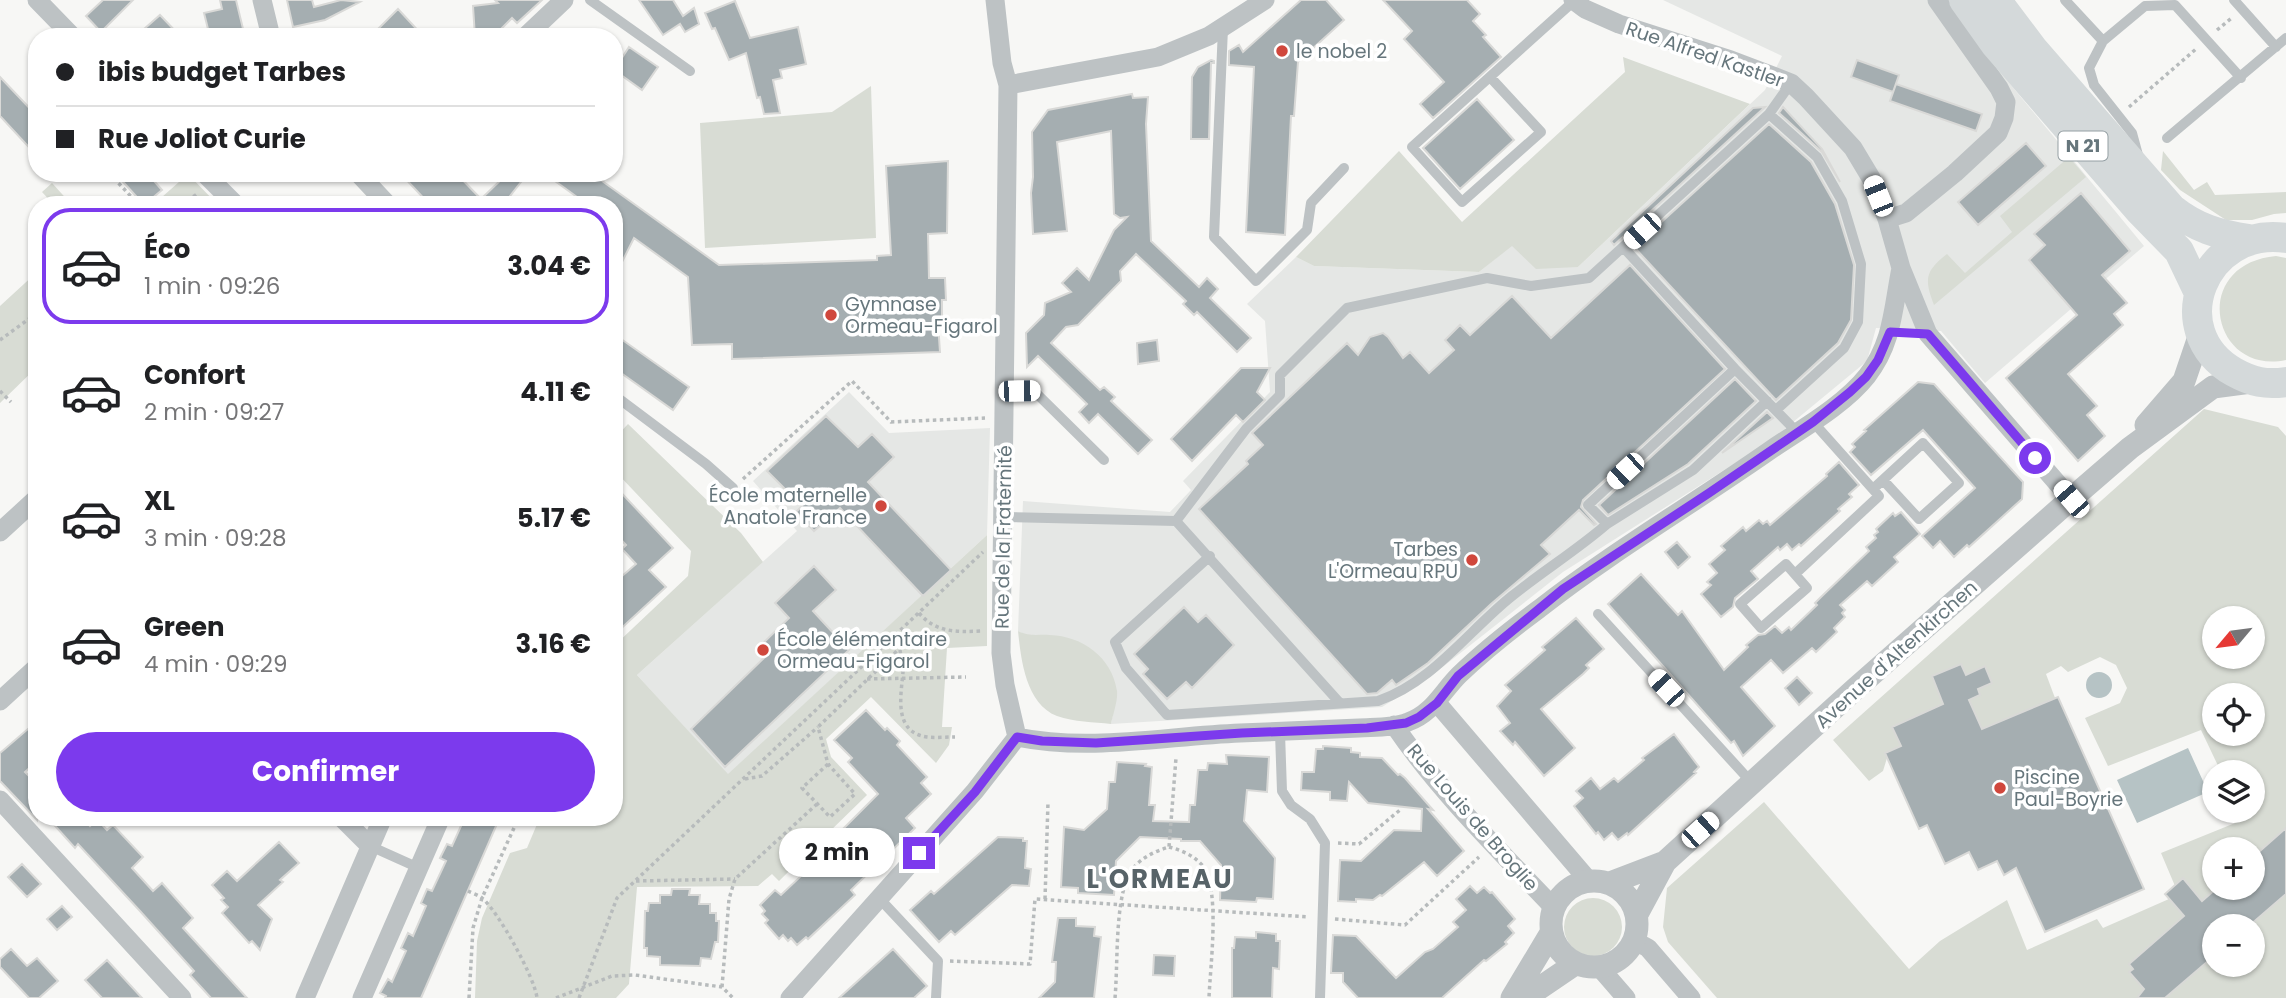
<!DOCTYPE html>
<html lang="fr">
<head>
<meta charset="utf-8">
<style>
	body { margin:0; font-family:Poppins,sans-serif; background:#f6f6f6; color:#202124; height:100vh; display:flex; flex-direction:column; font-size:26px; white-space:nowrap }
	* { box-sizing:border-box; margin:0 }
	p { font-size:23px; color:#757577 }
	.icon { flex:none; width:38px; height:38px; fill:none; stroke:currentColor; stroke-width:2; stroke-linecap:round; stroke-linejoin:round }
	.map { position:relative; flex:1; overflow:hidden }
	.side { position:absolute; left:28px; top:196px; width:595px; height:630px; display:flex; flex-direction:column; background:#fff; border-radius:28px; box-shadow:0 2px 5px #0004 }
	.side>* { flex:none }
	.banner { position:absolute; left:28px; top:28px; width:595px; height:154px; border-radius:28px; box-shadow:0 2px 5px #0004; display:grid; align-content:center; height:154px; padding:0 28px; background:#fff }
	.needle { width:46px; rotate:241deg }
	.fabs { position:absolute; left:2202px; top:606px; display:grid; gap:14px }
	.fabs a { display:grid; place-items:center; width:63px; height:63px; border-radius:50%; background:#fff; box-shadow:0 2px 5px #0004; font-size:35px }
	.end { position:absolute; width:32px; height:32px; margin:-16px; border:9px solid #7c3aed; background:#fff; box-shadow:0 0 0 4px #fff }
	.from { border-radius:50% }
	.bubble { position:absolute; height:49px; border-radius:24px; background:#fff; box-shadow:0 2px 5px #0004; font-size:23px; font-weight:700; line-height:49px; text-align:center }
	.car { position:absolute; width:21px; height:42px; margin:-21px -10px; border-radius:9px; box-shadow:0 0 5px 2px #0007; background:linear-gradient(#fff 24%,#345 0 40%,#fff 0 76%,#345 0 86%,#fff 0) }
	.banner b { display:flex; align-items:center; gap:24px; height:66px; font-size:26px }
	.banner b+b { border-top:2px solid #e0e0e0 }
	.banner i { width:18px; height:18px; background:#202124 }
	ul { padding:12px 0 0; list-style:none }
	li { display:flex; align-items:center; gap:21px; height:116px; margin:0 14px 10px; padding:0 14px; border:4px solid transparent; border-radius:28px }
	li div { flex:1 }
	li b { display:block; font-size:26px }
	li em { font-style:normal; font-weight:700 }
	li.active { border-color:#7c3aed }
	li>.icon { width:63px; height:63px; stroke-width:1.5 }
	.cta { display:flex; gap:14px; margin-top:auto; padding:14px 28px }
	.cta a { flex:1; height:80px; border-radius:42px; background:#7c3aed; color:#fff; font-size:28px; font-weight:700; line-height:80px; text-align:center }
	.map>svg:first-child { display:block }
</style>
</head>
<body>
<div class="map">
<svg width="2286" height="998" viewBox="0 0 2286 998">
	<rect width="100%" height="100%" fill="#f7f7f5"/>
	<path fill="#e5e7e5" d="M1663,0H1946L1968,33L2144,246L1985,383L1941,331L1876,328L1867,361L1770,441L1563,572L1430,677L1382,707L1111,724L1117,692L1050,635L1030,637L1018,631L1023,501L1170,512L1191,490L1183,481L1270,392L1265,321L1247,304L1296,257L1314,266L1479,272L1512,245L1578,267L1765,90L1782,56Z
		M849,392L889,433L990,428L987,535L728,775L637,675L797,531L753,481Z"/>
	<path fill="#d8dcd4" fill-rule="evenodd" d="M1623,57L1750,104L1578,267L1536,269L1512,246L1479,272L1314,266L1296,257L1399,151L1462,222L1625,72Z
		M871,86L876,238L705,248L700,123L832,112Z
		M2163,151L2194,190L2207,182L2215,195L2286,192V213L2274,214L2252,220H2226L2180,190L2161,170Z
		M2069,157L2086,177L1934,305C1924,279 1925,271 1947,254L1965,273L2012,232L2000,216Z
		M188,174L218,205H153Z
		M52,183L72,205H54L42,192Z
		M2276,256L2286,258V360C2211,376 2189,264 2276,256Z
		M37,272V367L0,403V306Z
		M2204,409L2278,427L2286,436V998H1717L1668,942L1663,927L1667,888L1764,802L1909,969L1940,941L2007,900L2027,950L2097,919L2103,928L2169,899L2173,903L2175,886L2161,853L2245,819L2246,810H2252V772H2221L2201,730L2108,766L2085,718L2120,703L2127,688L2116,665L2100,657L2068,672L2061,666L2046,674L2055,698L1982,729L1969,700L1980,695L1978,689L1985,667L1966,675L1961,665L1932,676L1941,697L1962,702L1937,707L1893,726L1901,746L1885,753L1887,758L1883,771L1869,781L1833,740ZM2214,618H2252V656H2214ZM2214,695H2252V733H2214ZM2214,849H2252V887H2214ZM2214,926H2252V964H2214Z
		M628,424L741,533L763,562L637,675L728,774L987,535V646L947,648L942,727H952L949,745L936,763L871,697L826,739L831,757L867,795L779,881L772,874L758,886L637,887L629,984L616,998H475L477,941L482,918L510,853L527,848L540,817H614V646L688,576L691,551L614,470V439Z
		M1018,631C1031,637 1037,634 1050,635C1082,636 1112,657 1117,691C1118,701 1113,714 1111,724C1094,722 1074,722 1057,716C1026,704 1021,660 1018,631Z
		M1564 927a29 29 0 1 1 58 0a29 29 0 1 1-58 0Z"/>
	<path fill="#b6c3c5" d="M2086 685a13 13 0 1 1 26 0a13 13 0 1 1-26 0Z
		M2188,748L2208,792L2137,823L2117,780Z"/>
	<path fill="#a5aeb1" stroke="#d9d9d7" stroke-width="2" d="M103,0H133L101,32L86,16Z
		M220,0H236L245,37H210L204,13L222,9Z
		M287,0H312L314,7L341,0L360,2L325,20L293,27Z
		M495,0H542L517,23L512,18L493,37H475L473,6L498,3Z
		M639,0H673L683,16L694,8L699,24L685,32L680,24L663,35Z
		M1301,0H1326L1344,20L1298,62L1294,116H1291L1285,235L1246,232L1254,67L1229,65V51L1239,45L1243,52Z
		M1383,0H1467L1480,14L1473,21L1486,35L1483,37L1501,57L1433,118L1420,104L1444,82L1404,39L1412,31Z
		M735,1L750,38L798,27L806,64L780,70L782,78L773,80L780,113L764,114L760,97L757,98L746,53L729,60L715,28L712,29L705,13Z
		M398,9L424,37H370Z
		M160,15L181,37H135Z
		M629,47L658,67L642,90L614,70Z
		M1211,60L1214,61V63H1211L1209,139H1191L1192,77L1198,67Z
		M1857,60L1899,75L1893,92L1851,77Z
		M0,77L37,116V156L0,116Z
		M1896,84L1982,114L1976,131L1890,101Z
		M1132,94L1133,98L1148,97L1146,124L1151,241L1199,287L1207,278L1218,289L1210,298L1251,338L1237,352L1197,312L1194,315L1183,304L1186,301L1136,254L1120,271L1121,281L1078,325L1066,327L1051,343L1100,390L1104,387L1115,397L1111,401L1152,440L1138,454L1098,414L1089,423L1079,412L1087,404L1038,356L1027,367L1026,333L1044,315L1045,303L1071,292L1062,283L1077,268L1089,280L1114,230L1127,217L1120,218L1114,214L1111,131L1057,142L1067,231L1033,234L1031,193L1033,177L1032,132L1048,110Z
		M1477,99L1514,140L1460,189L1423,148Z
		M1765,107L1614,245L1611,241L1753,108Z
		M1783,107L1822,149L1840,182L1822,152L1779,113Z
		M1769,124L1811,162L1835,204L1854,265L1851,320L1838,343L1776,400L1634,247Z
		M2026,143L2046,166L1978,225L1958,202Z
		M948,161L947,233L928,234L929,278H945L946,300H942V323H938L940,352L732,359V344L692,345L688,277L634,238L614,278V205H588L544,173H591L719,265L877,260V256L891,255L886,166Z
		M115,173H161L154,181L162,190L144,205Z
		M400,173H456L481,199L508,173L521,182L503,205H430Z
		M2081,193L2130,251L2102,275L2127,303L2114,314L2123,325L2068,374L2097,406L2087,415L2105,436L2078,461L2006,378L2077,315L2029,260L2045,245L2034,234Z
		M1630,265L1725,369L1583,500L1581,507L1596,524L1594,525L1579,510L1541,545L1550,554L1491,604L1428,663L1396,685L1392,680L1377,693L1367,694L1199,509L1248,464L1246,461L1263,445L1252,433L1347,343L1358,355L1370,337L1383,333L1388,337L1403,358L1410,352L1429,373L1454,350L1445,340L1460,325L1470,335L1512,296L1551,338Z
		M614,334L689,387L673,410L614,368Z
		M1157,340L1159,361L1138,364L1137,343Z
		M1241,368H1270L1257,392L1265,400L1243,422L1236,415L1192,461L1171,439Z
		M1735,379L1756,401L1688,464L1608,515L1599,505Z
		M1918,382L1934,384L2023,482L2022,499L1969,547L1967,545L1954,557L1940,541L1933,548L1922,536L1975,488L1923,430L1871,475L1850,452L1855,447L1852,444L1866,431L1864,430Z
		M1767,412L1773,418L1722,453Z
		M826,416L858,447L872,434L894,457L868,482L951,570L923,596L840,508L814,531L796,512L802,506L767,471Z
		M1839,462L1859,485L1849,494L1852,497L1838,509L1840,511L1801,546L1799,544L1792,550L1787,544L1780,550L1778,547L1751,571L1758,579L1735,598L1733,607L1721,617L1701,594L1711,585L1707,582L1717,573L1709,564L1725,550L1721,546L1743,527L1746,531L1759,520L1763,524L1767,521L1770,525L1827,476L1826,474Z
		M614,485L673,548L649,570L666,587L614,635V583L636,564L622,549L626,545L614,532Z
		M1901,512L1920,534L1894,557L1898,562L1872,586L1867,581L1840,605L1845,610L1842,613L1845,617L1834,628L1837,632L1816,652L1812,648L1783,673L1771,660L1741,687L1775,726L1743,756L1734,741L1731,743L1608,604L1641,574L1678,615L1682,611L1724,670L1748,647L1746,645L1758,635L1765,634L1775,626L1782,633L1789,627L1791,630L1817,605L1815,603L1821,597L1869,551L1866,547L1876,538L1874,535L1878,532L1876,529L1893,513L1895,516Z
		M1677,542L1690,557L1678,568L1665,552Z
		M814,566L836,590L813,611L849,650L725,767L691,729L765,657L757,649L789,618L775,603Z
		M1184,607L1198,622L1206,615L1234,645L1192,688L1186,682L1167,699L1143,674L1148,669L1134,654Z
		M1576,618L1604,649L1586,665L1589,668L1583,674L1541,709L1575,748L1544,776L1515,742L1513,745L1500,731L1510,723L1497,706L1511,691L1505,685L1545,650L1542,647Z
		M1961,664L1966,675L1985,666L1992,683L1978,689L1980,695L1969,700L1982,729L2058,697L2144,889L2045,932L2016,868L2004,875L1997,861L1978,870L1969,852L1945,864L1927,825L1919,829L1885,753L1901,746L1892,727L1943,704L1932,676Z
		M1797,677L1812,693L1799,705L1785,688Z
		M866,710L885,730L887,728L900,741L897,745L927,777L921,783L931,794L906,818L915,828L851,890L855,895L808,939L806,937L797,945L791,938L788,941L783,935L779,939L765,923L768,920L762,914L765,911L760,905L775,890L781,895L820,858L819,857L831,846L829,843L878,794L848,762L852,758L834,740Z
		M29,728L37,736V761L25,772L37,784V820L0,781V753Z
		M1674,734L1699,767L1694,772L1696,773L1628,835L1627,833L1618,840L1612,833L1604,840L1598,832L1596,834L1574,806L1583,798L1576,791L1591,778L1600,789L1614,778L1618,782L1644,760L1642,758Z
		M1323,746L1351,748V752L1360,753V757L1382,758L1398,775L1400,774L1405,778L1433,810L1428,809L1464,851L1437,876L1424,862L1382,896L1380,895L1373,900L1356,899V902L1338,901L1340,860L1361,861L1394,830L1421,831L1422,809L1368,803L1349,782L1347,801L1330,800V792L1301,790L1302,772H1314L1316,749H1323Z
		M1226,755L1269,757L1267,792L1247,790L1244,821L1275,858L1273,899L1257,898L1256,902L1220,900L1221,865L1200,841H1181V839L1140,837L1116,861L1114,895L1078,893V888L1061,887L1064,827L1084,830L1107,809L1109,782H1115L1117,762L1146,764L1145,766L1152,767L1149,805H1155L1153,821L1189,822L1190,805H1195L1198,770H1207L1208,763L1227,764Z
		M47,817H82L90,826L97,819L107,830L113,825L143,857L132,868L153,891L162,883L193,918L183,928L247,998H211L190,975L194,971L140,911L78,844L75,848Z
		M465,817H500L421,998H385L386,996L380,993L388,979L392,982L406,951L401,948L408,933L413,936L426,906L421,903L427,889L432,891L446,861L440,858L447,844L452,846Z
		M2286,828V894L2249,926H2214V956L2165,998H2137L2144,989L2129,972L2133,969L2129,964L2184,916L2165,894L2183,878L2202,901L2218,887H2252V858Z
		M998,837L1023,838V841H1027L1025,868L1031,869L1029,886L1012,885L955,935L951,931L939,942L910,910L931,891L934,894Z
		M279,842L299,863L280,880L283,882L258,905L272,919L260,950L252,941L249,943L222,913L228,907L221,900L224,898L212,885L227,871L237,881Z
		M22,864L41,884L27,897L8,877Z
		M1470,886L1477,893L1484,887L1490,893L1492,892L1515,919L1508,926L1514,933L1505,942L1507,944L1486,961L1484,960L1442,998H1358L1343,982V973H1331L1333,935L1356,936L1396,978L1425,952L1433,949L1458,927L1453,922L1466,910L1456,899Z
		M672,889H690L689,895H700L699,904H710V913H716V921H719L718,942H715L711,959L701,958L700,966L660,965V957L647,956V948H644L645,911H648L649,903H660V895H671Z
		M62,906L72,917L57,930L47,919Z
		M1058,918H1076V926L1095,927L1094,936L1101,937L1094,998H1039L1055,982L1056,962H1052Z
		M1256,932L1276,934V941H1280L1279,969L1273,968L1272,998H1232V948H1234L1235,937L1256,938Z
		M11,949L27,966L37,958L58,981L39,998H29L0,967V959Z
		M893,949L927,986L914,998H839Z
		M1154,955L1175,956L1174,976L1153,975Z
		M107,960L142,998H102L85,980Z"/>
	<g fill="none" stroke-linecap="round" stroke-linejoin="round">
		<path stroke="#b7bbbc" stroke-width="3.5" stroke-dasharray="3.5 3.5" stroke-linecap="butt" d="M2217,30L2233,17
			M2129,107L2196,49
			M109,173L139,205
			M182,205L197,194
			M0,340L37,313
			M0,391L11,402
			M743,479L852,381L891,422L985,418
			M919,613C936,633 957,632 982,631
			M900,650C901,657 903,665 903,672C901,696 893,732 927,737C936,738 946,737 955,737
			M867,679L966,677
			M828,764L802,788L830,817L855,794L828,764L818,727L900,648L896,635
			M745,779L762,776L818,727
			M1338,843L1359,844L1400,810
			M1169,847C1181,850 1193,855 1202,865C1221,888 1210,967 1209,998
			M636,881L735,879
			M468,891C472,893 478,895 482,898C498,911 535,978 537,998
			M1045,899L1048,802
			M1335,919L1405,925L1479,857
			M950,961L1030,964L1035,899L1309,917
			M722,987L729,899L735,879L817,804
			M469,998L473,928L482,898L519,817
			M556,998L612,976L635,975L722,987L733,998
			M579,998L617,898L983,552
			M1115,998C1118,964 1115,909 1127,879C1134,861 1152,852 1169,847L1176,758"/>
		<path stroke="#bdc2c4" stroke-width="10" d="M590,0L690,71
			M2065,0L2103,41
			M2234,0L2276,47
			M1223,28L1214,237L1256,281L1307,230L1311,203L1344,168
			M1490,77L1541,132L1462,202L1412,147L1574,1
			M1791,83L1769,114L1623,247L1735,369L1797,432
			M1769,114L1817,157L1842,201L1861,264L1858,322L1844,348L1776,410
			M2167,138L2286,38
			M2138,155L2132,133L2094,85L2089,68L2103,41L2145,6L2175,5L2241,78
			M1735,369L1588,505L1607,524L1693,470L1767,401
			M1004,391H1034L1104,460
			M614,395L706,464L733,488
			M1873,489L1923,443L1959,483L1919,519L1883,480
			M1003,517L1176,521L1339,702
			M1176,521L1246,429L1280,395V375L1347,308L1487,278L1531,286L1589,278L1623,247
			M1210,556L1115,642L1126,668L1167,715L1378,701C1433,682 1468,631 1512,596C1543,571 1577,550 1607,524
			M1786,564L1807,588L1761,628L1740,604Z
			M1795,574L1879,496L1813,422
			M1598,614L1752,783
			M1280,733L1282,791L1291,805L1310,819L1325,843L1320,998
			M370,846L419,868
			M879,898L938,961L936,998"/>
		<path stroke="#bdc2c4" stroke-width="19" d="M37,0L73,37
			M262,0L271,37
			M995,0L1002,63L1008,85L1001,653L1005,685L1017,737
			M1573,0L1585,9L1619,24L1731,60L1791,83L1806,97L1853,148L1871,178L1887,219L1901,268L1928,334L2071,499
			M525,37L564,0
			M1008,85L1158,57L1209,36L1265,0
			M204,173L236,205
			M358,173L388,205
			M1887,219L1906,213L1955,173L1998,133L2004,118L2006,102L1999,88L1937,0
			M0,532L37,498
			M0,701L37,667
			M1437,703L1589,881
			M1394,725C1439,791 1499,850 1554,908
			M1017,737C1090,752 1166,736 1240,733C1280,731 1319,730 1359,728C1375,727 1394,728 1408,722C1432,714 1442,692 1459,675C1484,651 1512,629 1539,609C1613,551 1695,503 1772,449C1803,428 1844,405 1867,376C1893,343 1893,308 1901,268
			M0,800L182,998
			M341,817L370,846
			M1635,941L1648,948L1691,998
			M1600,968L1626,998
			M305,998L383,817
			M362,998L441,817
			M790,998L975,791L1017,737"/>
		<path stroke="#bdc2c4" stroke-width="23" d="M2146,425L2184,381L2200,334
			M1551 924a43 43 0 1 1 86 0a43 43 0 1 1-86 0Z
			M1610,883L1665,862
			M1637,914L1665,862L1854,690L2071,499L2130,448L2213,387L2251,382
			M1512,998L1551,933
			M1525,998L1575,964"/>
		<path stroke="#d4d9da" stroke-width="30" d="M1964,0L1996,45L2139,210L2179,251L2199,293
			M1996,0L2033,49L2172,209C2196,228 2219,235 2249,239
			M2286,238C2204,226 2162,331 2234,372C2252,382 2266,385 2286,382"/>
	</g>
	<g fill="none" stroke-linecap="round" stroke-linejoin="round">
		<path stroke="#7c3aed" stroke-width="9" d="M919,853L975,792L1017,737L1042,741L1096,743L1242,733L1367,728L1406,723L1419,717L1437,703L1458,676L1563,589L1709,493L1813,422L1850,392L1866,377L1878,360L1890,332L1928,334L2035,458"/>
	</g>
	<g fill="#d0473c" stroke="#fff" stroke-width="2.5">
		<circle cx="1282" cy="51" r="7"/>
		<circle cx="831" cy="315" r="7"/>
		<circle cx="881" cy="506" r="7"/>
		<circle cx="1472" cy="560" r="7"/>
		<circle cx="763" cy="650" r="7"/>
		<circle cx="2000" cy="788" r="7"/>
	</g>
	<g text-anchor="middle" stroke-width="7" stroke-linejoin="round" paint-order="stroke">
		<rect fill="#fff" stroke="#949fa3" stroke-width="2" x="2058.5" y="131.5" width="49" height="29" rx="5"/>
		<g font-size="18" font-weight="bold" fill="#66767c">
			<text x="2083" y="152">N 21</text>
		</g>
		<g font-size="19" fill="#66767c" stroke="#fff" text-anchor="start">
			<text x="1296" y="58">le nobel 2</text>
			<text x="845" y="311">Gymnase<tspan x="845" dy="22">Ormeau-Figarol</tspan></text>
			<text x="867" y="502" text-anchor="end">École maternelle<tspan x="867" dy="22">Anatole France</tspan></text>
			<text x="1458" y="556" text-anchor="end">Tarbes<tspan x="1458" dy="22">L'Ormeau RPU</tspan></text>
			<text x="777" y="646">École élémentaire<tspan x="777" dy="22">Ormeau-Figarol</tspan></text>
			<text x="2014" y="784">Piscine<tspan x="2014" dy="22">Paul-Boyrie</tspan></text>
		</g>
		<g font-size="19" fill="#66767c" stroke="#fff">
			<text transform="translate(1705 54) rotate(19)" y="7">Rue Alfred Kastler</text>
			<text transform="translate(1003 537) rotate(-89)" y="7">Rue de la Fraternité</text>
			<text transform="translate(1896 654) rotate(-42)" y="7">Avenue d'Altenkirchen</text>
			<text transform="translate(1473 817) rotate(49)" y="7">Rue Louis de Broglie</text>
		</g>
		<g font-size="26" font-weight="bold" letter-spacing="2" fill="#576368" stroke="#fff">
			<text x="1160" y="888">L'ORMEAU</text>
		</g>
	</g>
</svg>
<div class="fabs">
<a><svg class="needle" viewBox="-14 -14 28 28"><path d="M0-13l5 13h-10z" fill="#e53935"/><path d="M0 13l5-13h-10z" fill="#757577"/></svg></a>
<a><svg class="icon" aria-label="locate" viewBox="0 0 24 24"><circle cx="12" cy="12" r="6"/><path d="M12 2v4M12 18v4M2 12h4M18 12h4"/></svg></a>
<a><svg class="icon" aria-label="layers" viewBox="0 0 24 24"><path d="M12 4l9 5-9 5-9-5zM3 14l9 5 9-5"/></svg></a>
<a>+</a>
<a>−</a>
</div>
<i class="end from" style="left:2035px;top:458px"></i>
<i class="end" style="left:919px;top:853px"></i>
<div class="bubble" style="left:779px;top:828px;width:116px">2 min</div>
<i class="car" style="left:1878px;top:196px;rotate:338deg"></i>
<i class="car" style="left:1642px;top:231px;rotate:228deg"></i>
<i class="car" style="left:1019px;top:391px;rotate:89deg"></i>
<i class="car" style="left:1625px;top:471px;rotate:227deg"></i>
<i class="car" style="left:2071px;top:499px;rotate:319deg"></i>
<i class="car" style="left:1666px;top:688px;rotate:317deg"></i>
<i class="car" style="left:1700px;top:830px;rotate:48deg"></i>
<div class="banner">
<b><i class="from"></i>ibis budget Tarbes</b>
<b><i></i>Rue Joliot Curie</b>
</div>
<section class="side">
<ul>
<li class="active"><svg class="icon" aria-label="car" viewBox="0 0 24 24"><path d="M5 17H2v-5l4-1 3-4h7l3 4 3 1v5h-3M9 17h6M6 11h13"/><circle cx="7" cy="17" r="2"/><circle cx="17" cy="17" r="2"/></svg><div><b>Éco</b><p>1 min · 09:26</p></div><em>3.04 €</em></li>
<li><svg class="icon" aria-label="car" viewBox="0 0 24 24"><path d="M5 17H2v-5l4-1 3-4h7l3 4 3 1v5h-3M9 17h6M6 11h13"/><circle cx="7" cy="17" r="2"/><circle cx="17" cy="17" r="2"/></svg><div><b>Confort</b><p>2 min · 09:27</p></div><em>4.11 €</em></li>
<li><svg class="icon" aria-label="car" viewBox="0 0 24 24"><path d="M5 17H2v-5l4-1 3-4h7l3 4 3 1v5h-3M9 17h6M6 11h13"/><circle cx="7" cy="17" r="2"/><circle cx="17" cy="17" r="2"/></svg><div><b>XL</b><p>3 min · 09:28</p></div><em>5.17 €</em></li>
<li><svg class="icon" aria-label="car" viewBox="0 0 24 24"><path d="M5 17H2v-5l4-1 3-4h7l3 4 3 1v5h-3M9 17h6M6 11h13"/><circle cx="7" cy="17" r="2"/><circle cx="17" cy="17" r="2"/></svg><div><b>Green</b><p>4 min · 09:29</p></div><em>3.16 €</em></li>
</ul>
<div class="cta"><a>Confirmer</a></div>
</section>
</div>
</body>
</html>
